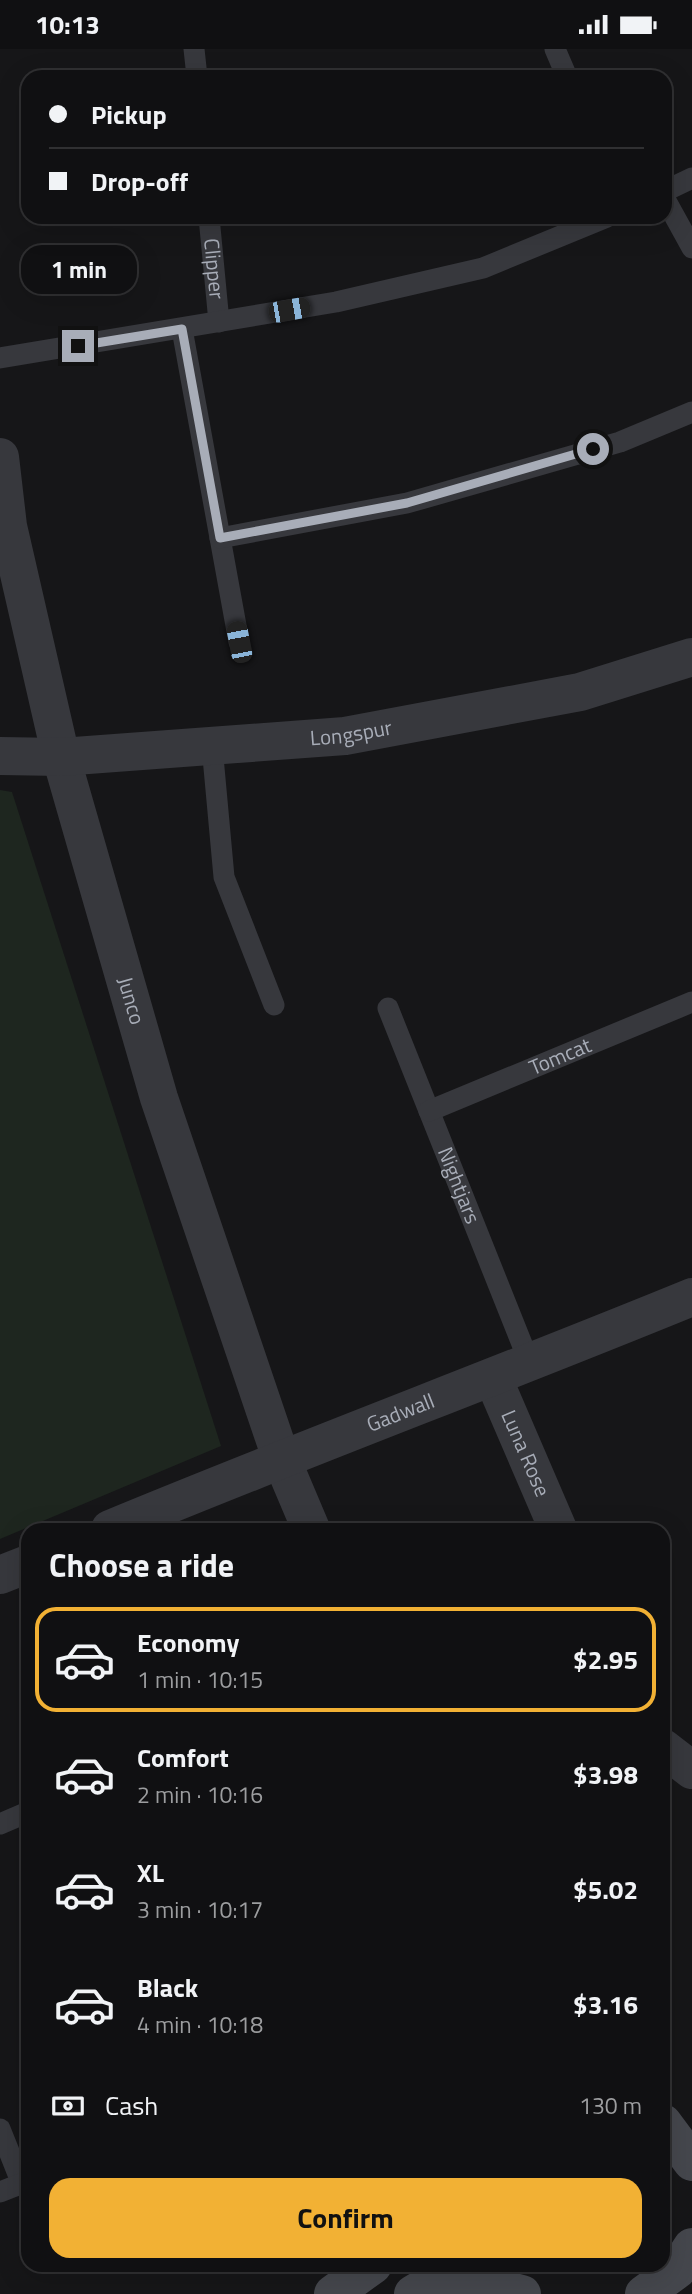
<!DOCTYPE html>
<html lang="en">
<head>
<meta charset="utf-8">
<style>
	body { margin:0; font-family:"Titillium Web",sans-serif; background:#1e1e20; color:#f1f3f6; height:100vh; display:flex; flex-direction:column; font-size:26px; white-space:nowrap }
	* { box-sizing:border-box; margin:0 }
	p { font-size:23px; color:#9c9d9f }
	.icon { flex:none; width:38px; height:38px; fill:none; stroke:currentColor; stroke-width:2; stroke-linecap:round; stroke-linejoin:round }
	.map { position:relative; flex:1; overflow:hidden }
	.side { position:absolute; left:21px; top:1474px; width:649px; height:749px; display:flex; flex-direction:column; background:#101012; border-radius:21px; box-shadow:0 7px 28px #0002,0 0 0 2px #303032 }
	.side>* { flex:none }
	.guide { position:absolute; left:21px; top:21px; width:651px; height:154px; border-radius:21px; box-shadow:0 7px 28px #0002,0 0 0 2px #303032; display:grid; align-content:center; height:154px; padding:0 28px; background:#101012 }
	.end { position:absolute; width:32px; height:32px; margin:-16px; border:9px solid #a8adb8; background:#111; box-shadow:0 0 0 4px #111 }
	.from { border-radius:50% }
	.bubble { position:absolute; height:49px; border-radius:21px; background:#101012; box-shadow:0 7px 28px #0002,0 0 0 2px #303032; font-size:23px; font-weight:700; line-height:49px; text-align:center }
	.car { position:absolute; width:21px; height:42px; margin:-21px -10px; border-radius:9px; box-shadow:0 0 5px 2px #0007; background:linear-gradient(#222 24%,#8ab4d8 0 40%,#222 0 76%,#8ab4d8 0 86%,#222 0) }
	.guide b { display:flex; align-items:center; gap:24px; height:66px; font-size:26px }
	.guide b+b { border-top:2px solid #303032 }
	.guide i { width:18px; height:18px; background:#f1f3f6 }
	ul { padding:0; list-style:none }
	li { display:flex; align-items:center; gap:21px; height:105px; margin:0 14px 10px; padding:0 14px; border:4px solid transparent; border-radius:21px }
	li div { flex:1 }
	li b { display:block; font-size:26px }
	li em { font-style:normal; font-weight:700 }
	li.active { border-color:#f2b134 }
	li>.icon { width:63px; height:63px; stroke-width:1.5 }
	h2 { padding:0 28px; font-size:32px; line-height:84px }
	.pay { display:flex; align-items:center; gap:18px; height:77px; padding:0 28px; font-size:26px }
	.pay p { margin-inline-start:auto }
	.action { display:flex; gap:14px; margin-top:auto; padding:14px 28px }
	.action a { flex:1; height:80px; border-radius:21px; background:#f2b134; color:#111; font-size:28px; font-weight:700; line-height:80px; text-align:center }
	.status { display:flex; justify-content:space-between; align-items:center; height:49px; padding:0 35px; background:#101012; direction:ltr }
	.status svg { height:19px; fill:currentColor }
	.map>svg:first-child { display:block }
</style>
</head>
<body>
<div class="status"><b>10:13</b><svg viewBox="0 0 49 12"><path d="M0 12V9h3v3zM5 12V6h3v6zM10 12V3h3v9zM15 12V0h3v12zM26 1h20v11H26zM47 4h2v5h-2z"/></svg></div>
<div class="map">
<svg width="692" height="2245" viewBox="0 0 692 2245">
	<rect width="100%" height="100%" fill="#161618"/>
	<path fill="#1e261f" d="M0,741L12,743L221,1397L0,1490Z"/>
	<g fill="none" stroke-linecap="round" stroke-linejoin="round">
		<g stroke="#37383d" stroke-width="21">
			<path d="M194,0L197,28"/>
			<path d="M555,0L567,28"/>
			<path d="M665,142L692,129"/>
			<path d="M665,150L692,199"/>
			<path id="s1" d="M209,168L219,273"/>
			<path d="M182,280L239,593"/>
			<path d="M0,309L336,253L483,219L607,168"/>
			<path d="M220,489L407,454L620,393L692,363"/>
			<path d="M212,697L224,828L274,956"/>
			<path id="s2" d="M388,959L530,1315"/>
			<path id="s3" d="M429,1062L692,953"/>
			<path d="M0,1775L28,1763"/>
			<path d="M0,2080L22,2135"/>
			<path d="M0,2143L28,2132"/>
		</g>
		<g stroke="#37383d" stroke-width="38">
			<path id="s4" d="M0,408L8,477L61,708L159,1049L281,1409L311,1480"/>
			<path id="s5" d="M0,707L61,708L345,687L580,643L692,608"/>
			<path id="s6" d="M493,1329L558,1480"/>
			<path id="s7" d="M110,1480C303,1400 499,1327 692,1248"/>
			<path d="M0,1526L28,1515"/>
			<path d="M663,1699L692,1721"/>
		</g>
		<path stroke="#45474d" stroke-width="38" d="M663,2074L692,2113
			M333,2245L373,2216
			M413,2245L418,2242L484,2235L522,2245
			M644,2245L677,2221L692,2198"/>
	</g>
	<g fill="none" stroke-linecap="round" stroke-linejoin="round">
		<path stroke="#a8adb8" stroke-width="9" d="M78,297L182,280L220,489L407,454L593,400"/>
	</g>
	<g text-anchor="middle" stroke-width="6" stroke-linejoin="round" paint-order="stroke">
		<g font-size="21" fill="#a8adb8" stroke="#111113">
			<text dy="7" stroke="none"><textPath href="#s1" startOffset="52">Clipper</textPath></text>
			<text dy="7" stroke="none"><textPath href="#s5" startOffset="352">Longspur</textPath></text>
			<text dy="7" stroke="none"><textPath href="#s4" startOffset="560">Junco</textPath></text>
			<text dy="7" stroke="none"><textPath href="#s3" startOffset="142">Tomcat</textPath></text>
			<text dy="7" stroke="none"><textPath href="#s2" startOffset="191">Nightjars</textPath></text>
			<text dy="7" stroke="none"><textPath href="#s7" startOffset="313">Gadwall</textPath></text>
			<text dy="7" stroke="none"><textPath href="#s6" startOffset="82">Luna Rose</textPath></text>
		</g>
	</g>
</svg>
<i class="end from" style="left:593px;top:400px"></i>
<i class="end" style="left:78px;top:297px"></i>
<div class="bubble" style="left:21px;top:196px;width:116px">1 min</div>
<i class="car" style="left:289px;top:261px;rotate:80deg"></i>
<i class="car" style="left:239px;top:593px;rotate:349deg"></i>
<div class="guide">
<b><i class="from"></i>Pickup</b>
<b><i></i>Drop-off</b>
</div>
<section class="side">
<h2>Choose a ride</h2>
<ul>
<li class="active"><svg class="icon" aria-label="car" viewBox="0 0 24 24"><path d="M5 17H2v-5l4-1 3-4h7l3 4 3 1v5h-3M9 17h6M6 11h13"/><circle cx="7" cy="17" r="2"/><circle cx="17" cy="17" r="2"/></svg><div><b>Economy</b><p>1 min · 10:15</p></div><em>$2.95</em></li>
<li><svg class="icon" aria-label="car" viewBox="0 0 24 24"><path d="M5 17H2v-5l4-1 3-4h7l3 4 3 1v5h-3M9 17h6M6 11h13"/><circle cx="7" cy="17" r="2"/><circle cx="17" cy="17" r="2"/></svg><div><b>Comfort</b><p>2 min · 10:16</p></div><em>$3.98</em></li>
<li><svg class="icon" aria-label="car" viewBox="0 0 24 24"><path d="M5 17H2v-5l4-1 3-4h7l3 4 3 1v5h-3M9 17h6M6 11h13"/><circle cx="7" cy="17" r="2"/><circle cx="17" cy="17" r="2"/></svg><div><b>XL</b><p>3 min · 10:17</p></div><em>$5.02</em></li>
<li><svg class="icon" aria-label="car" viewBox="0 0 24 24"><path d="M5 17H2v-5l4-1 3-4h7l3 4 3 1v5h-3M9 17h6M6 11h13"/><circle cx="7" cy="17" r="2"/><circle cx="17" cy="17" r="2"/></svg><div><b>Black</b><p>4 min · 10:18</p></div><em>$3.16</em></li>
</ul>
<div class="pay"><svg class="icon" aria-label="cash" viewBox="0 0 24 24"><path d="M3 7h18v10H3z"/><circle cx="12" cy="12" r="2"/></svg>Cash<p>130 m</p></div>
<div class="action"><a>Confirm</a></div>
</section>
</div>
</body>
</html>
